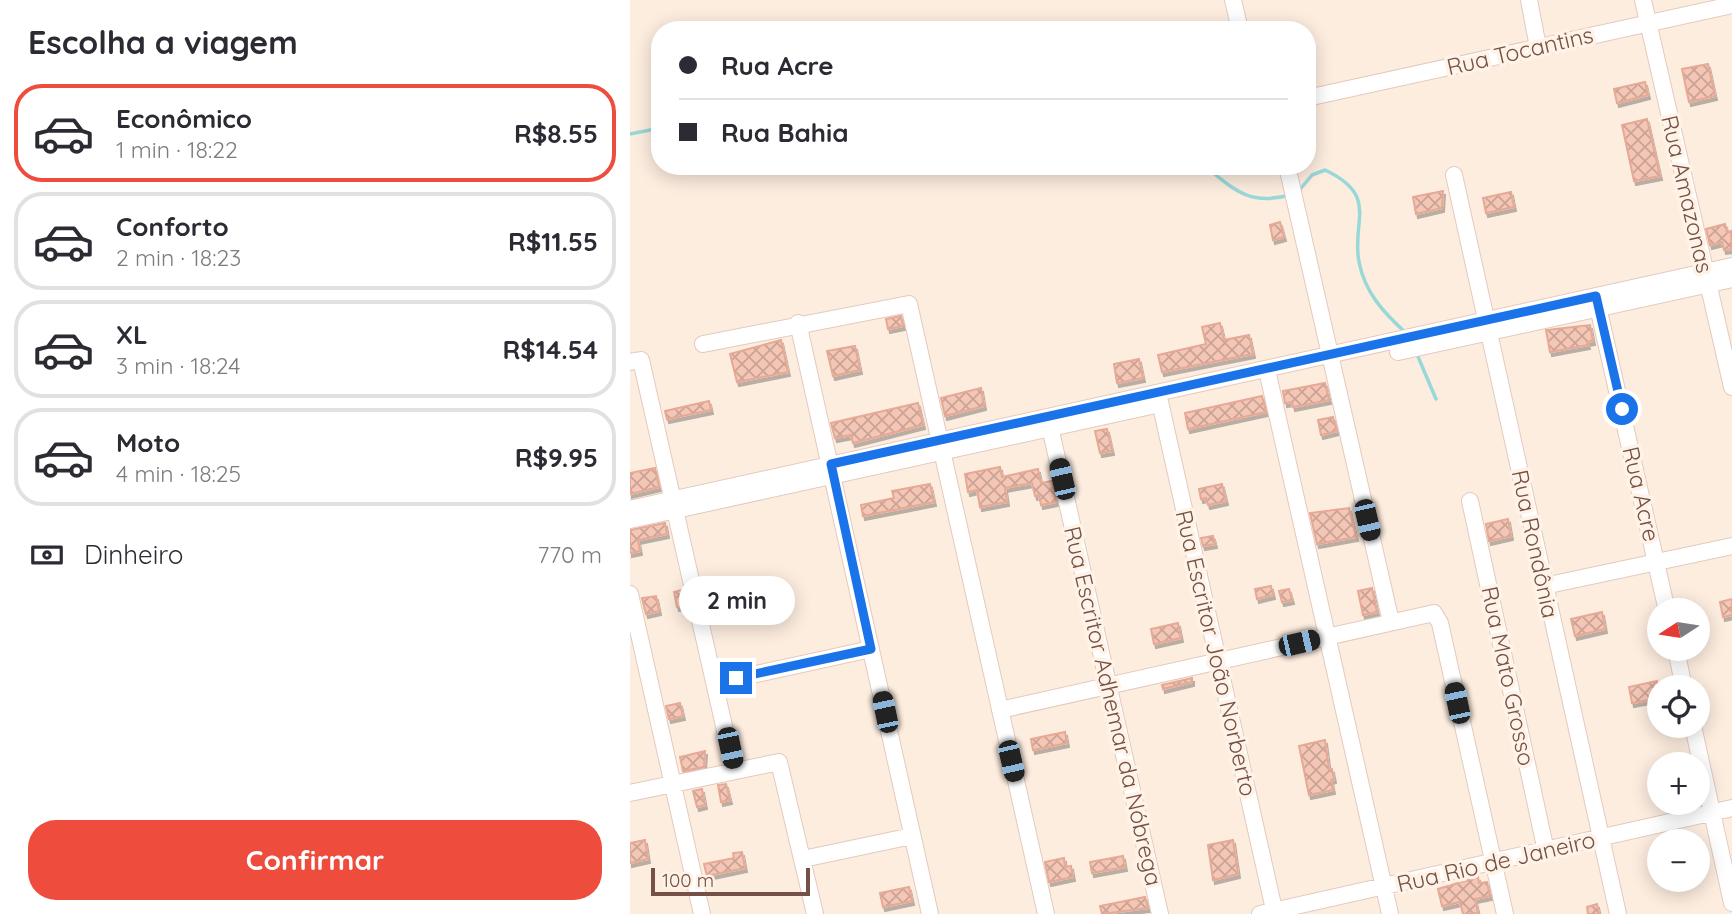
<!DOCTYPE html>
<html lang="pt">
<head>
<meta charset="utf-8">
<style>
	body { margin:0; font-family:Quicksand,sans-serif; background:#f2f2f3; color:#2b2b33; height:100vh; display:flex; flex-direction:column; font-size:26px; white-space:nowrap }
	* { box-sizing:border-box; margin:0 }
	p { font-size:23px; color:#7c7c81 }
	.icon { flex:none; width:38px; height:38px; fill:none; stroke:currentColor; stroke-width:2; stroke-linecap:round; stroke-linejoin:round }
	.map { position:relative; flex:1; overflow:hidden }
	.details { display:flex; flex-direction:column; background:#fff; width:630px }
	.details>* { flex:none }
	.guide { position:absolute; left:21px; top:21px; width:665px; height:154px; border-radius:28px; box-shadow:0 4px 18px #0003; display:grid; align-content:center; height:154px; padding:0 28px; background:#fff }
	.needle { width:46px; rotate:258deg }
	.buttons { position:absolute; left:1017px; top:598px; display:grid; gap:14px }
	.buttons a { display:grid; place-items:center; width:63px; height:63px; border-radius:50%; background:#fff; box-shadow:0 4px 18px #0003; font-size:35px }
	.scale { position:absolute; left:21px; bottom:18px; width:159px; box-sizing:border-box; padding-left:7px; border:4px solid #745046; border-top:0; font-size:19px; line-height:24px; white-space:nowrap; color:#745046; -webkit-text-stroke:5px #fff2e6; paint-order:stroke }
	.end { position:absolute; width:32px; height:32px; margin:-16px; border:9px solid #1a73e8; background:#fff; box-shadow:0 0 0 4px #fff }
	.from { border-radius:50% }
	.bubble { position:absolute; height:49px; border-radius:24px; background:#fff; box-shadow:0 4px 18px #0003; font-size:23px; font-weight:700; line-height:49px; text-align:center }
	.car { position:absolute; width:21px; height:42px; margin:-21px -10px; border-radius:9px; box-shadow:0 0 5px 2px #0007; background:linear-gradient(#222 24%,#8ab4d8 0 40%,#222 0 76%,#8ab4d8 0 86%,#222 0) }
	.guide b { display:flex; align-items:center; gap:24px; height:66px; font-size:26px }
	.guide b+b { border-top:2px solid #e1e1e2 }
	.guide i { width:18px; height:18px; background:#2b2b33 }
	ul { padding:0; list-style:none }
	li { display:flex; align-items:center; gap:21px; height:98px; margin:0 14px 10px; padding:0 14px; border:4px solid #e1e1e2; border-radius:28px }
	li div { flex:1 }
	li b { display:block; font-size:26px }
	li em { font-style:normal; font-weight:700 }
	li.active { border-color:#ee4c3d }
	li>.icon { width:63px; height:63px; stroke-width:1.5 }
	h2 { padding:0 28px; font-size:32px; line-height:84px }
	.pay { display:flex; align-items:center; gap:18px; height:77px; padding:0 28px; font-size:26px }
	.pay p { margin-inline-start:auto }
	.cta { display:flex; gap:14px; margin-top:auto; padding:14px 28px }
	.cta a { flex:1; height:80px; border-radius:28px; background:#ee4c3d; color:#fff; font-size:28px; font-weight:700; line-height:80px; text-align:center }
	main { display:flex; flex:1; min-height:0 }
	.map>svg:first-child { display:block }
</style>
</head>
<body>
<main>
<section class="details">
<h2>Escolha a viagem</h2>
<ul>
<li class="active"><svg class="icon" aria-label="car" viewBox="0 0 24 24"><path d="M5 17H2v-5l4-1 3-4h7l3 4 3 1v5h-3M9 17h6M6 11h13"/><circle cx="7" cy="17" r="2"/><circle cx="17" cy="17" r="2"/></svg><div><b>Econômico</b><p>1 min · 18:22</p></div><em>R$8.55</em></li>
<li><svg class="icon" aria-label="car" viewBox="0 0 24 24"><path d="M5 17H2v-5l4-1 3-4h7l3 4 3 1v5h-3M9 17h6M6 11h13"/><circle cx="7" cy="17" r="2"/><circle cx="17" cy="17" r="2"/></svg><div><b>Conforto</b><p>2 min · 18:23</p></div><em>R$11.55</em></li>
<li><svg class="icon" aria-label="car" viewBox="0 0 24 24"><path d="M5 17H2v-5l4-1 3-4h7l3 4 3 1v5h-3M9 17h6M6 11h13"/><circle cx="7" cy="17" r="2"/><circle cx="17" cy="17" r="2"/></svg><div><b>XL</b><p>3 min · 18:24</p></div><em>R$14.54</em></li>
<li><svg class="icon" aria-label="car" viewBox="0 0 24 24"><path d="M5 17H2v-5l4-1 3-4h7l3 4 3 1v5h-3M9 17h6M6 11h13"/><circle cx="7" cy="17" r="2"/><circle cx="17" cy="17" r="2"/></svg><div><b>Moto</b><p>4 min · 18:25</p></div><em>R$9.95</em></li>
</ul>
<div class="pay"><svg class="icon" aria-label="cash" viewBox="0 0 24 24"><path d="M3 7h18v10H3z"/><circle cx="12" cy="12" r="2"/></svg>Dinheiro<p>770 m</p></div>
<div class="cta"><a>Confirmar</a></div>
</section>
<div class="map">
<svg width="1102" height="914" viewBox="0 0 1102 914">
	<defs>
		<pattern id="building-cross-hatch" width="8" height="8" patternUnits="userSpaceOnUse" patternTransform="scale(1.75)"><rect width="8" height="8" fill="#f4c6b5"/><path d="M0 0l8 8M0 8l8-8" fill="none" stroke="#caa395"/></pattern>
		<filter id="shadow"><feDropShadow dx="2" dy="4" stdDeviation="0" flood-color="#0004"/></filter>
	</defs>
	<rect width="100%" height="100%" fill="#fdeddf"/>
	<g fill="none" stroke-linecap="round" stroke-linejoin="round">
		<path stroke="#99d8d9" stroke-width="3.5" d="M0,134L30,128
			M575,166C604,190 620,206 660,195
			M667,193L682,175L695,170C750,196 721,221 729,262C735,293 754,313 776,333
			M786,352L806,399"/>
	</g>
	<path fill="url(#building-cross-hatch)" stroke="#e7a995" stroke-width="2" filter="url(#shadow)" d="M1078,64L1085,96L1059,102L1052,69Z
		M1015,82L1018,95L987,103L984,89Z
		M1017,119L1030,176L1004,181L992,125Z
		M813,191L812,208L786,214L783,197Z
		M881,192L884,207L856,213L853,198Z
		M650,222L654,237L643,240L640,225Z
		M1095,224L1097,232L1101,231L1102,249L1094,250L1092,242L1080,245L1076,229Z
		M271,316L273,326L258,329L256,319Z
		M590,323L594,340L619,335L623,354L532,372L528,355L576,344L572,327Z
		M960,325L963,341L957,342L958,345L920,352L916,330Z
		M151,340L158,372L107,382L100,354Z
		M225,346L230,370L203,376L197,351Z
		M509,359L513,378L487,383L484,364Z
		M695,383L699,400L663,407L662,402L655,403L653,391Z
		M351,388L354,406L315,416L311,398Z
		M632,396L636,412L558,429L555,413Z
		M79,401L81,410L37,419L35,411Z
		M288,403L293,425L223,443L221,435L205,438L201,423Z
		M703,417L707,431L691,435L688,420Z
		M477,429L482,451L470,453L465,431Z
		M370,467L372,477L408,469L411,483L422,481L426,502L411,505L409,495L405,496L402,483L375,488L377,502L350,507L347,490L338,492L335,474Z
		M25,468L29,487L0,494V473Z
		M300,484L304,502L233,516L231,505L264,498L262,491Z
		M592,484L596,501L578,505L576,498L571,499L569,489Z
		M719,508L726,537L687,544L680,513Z
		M878,519L881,536L859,541L856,524Z
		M35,523L37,534L8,540L10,551L0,553V530Z
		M583,536L585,544L573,546L571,538Z
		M641,586L643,595L627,599L625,589Z
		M742,588L747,612L733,615L728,591Z
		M659,589L662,600L652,602L649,591Z
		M52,590L56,606L47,607L44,592Z
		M26,596L29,611L16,614L12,598Z
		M1102,599V615L1093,617L1090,602Z
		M972,612L975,629L945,636L941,619Z
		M548,623L551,638L524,644L521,629Z
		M562,678V682L533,689L532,685Z
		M1027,681L1029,698L1002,703L999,687Z
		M50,703L53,716L39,719L36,706Z
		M435,732L437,743L403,750L401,739Z
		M695,740L699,770L702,769L704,779L701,780L703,790L679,795L669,746Z
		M75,751L74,767L53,771L50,757Z
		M96,784L100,800L91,802L88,785Z
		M72,789L75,805L67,807L63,791Z
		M15,840L18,859L0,863V843Z
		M603,840L608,874L583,880L578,845Z
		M112,852L115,868L77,876L74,864L104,858L103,853Z
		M493,856L495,867L462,873L460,862Z
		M434,858L435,867L441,866L443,877L419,882L415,862Z
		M848,877L849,883L857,882L860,896L845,899L848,913L833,914L830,902L812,906L808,889Z
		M279,887L282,901L253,907L250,893Z
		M515,897L518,908L472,914L470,906Z
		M967,904L969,914H958L957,907Z"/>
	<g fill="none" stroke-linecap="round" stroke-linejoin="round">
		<g stroke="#e3cabe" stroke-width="18">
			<path id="minor" d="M603,0L610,30
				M899,0L908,47
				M1013,0L1102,387
				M677,98L1102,5
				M657,166L761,622
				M824,175L988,914
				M966,298L1037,611
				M168,323L300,914
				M73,344L279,304L416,914
				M768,352L1102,279
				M0,362L11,360L104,770
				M637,370L760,914
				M528,393L645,914
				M418,418L530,914
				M840,501L916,851
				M0,509L1102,266
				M0,520L521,406
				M914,586L1102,546
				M0,594L72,914
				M1046,649L1054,688
				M85,683L241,649
				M370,710L804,613L810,623L875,914
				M1063,726L1102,903
				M0,793L149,762L185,914
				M173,859L282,836
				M630,914L1102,808"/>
		</g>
		<use href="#minor" stroke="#fff" stroke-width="16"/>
	</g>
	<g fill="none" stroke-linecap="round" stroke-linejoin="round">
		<path stroke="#1a73e8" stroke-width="9" d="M106,678L241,649L201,464L966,296L992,409"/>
	</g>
	<g text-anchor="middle" stroke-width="7" stroke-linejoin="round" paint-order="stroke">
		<g font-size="23" fill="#745046" stroke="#fff2e6">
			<text transform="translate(890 51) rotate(-13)" y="8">Rua Tocantins</text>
			<text transform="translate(1057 194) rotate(77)" y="8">Rua Amazonas</text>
			<text transform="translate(1011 494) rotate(77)" y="8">Rua Acre</text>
			<text transform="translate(905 544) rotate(78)" y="8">Rua Rondônia</text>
			<text transform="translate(586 653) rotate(77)" y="8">Rua Escritor João Norberto</text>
			<text transform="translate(878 676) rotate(78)" y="8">Rua Mato Grosso</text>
			<text transform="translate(483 706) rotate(77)" y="8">Rua Escritor Adhemar da Nóbrega</text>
			<text transform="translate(866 862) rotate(-13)" y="8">Rua Rio de Janeiro</text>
		</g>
	</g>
</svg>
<div class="buttons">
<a><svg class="needle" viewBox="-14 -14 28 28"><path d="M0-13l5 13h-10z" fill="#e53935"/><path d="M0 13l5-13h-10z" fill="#7c7c81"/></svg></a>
<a><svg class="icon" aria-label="locate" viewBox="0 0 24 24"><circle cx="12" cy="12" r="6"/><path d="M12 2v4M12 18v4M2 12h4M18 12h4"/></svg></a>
<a>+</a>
<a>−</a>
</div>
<div class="scale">100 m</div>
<i class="end from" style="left:992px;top:409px"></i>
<i class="end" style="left:106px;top:678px"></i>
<div class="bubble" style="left:49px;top:576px;width:116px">2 min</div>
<i class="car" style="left:432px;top:479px;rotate:347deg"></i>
<i class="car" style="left:737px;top:520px;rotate:167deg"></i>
<i class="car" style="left:669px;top:643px;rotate:77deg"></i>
<i class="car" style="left:827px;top:703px;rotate:348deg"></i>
<i class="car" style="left:255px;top:712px;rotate:348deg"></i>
<i class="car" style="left:100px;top:748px;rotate:168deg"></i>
<i class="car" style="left:381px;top:761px;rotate:167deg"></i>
<div class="guide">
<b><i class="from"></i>Rua Acre</b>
<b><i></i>Rua Bahia</b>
</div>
</div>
</main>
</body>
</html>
